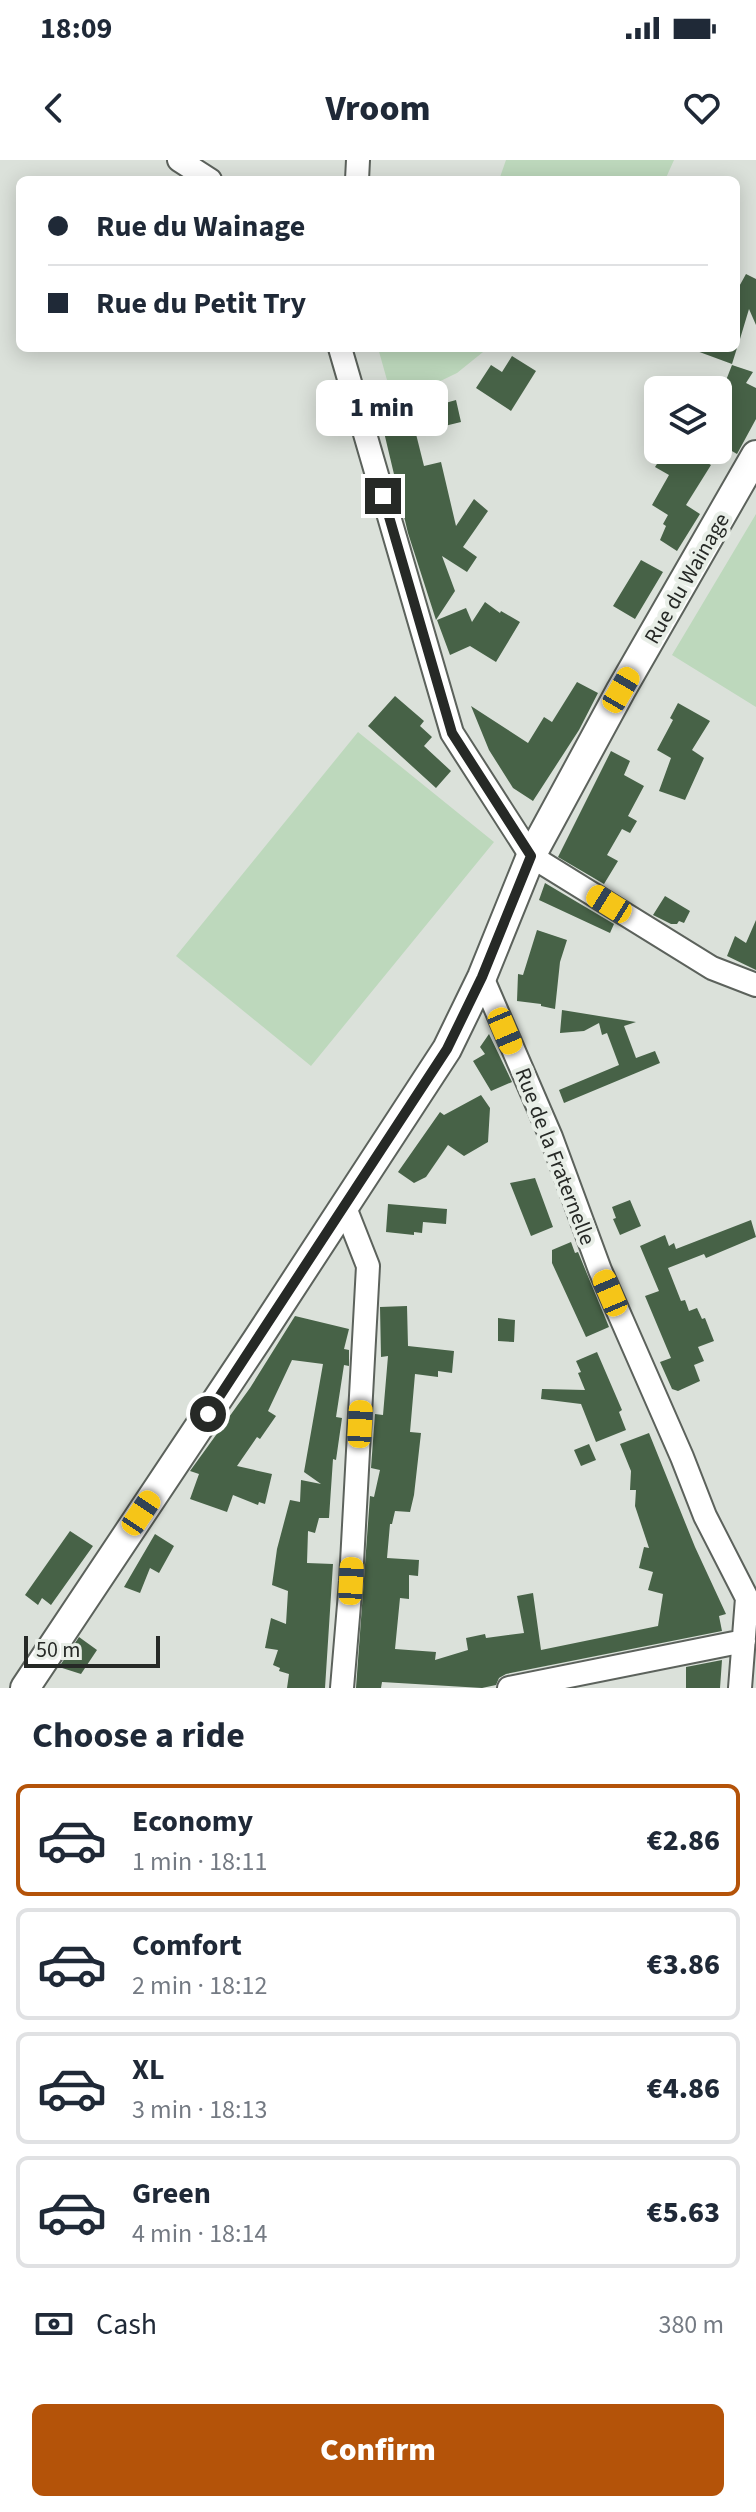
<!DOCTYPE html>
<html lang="en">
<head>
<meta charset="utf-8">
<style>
	body { margin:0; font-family:"Source Sans 3",sans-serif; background:#f2f2f3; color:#1f2937; height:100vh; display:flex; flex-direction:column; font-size:30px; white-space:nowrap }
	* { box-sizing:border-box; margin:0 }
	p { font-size:26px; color:#747a83 }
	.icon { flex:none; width:44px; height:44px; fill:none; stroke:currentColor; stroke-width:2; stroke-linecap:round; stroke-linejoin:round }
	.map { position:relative; height:1528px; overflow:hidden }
	.sheet { display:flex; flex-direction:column; background:#fff; flex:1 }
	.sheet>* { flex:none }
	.banner { position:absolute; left:16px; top:16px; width:724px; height:176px; border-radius:12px; box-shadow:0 4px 20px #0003; display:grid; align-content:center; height:176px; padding:0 32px; background:#fff }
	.controls { position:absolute; left:644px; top:216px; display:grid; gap:16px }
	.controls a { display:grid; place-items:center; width:88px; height:88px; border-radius:12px; background:#fff; box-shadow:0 4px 20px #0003; font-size:40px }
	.scale { position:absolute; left:24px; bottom:20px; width:136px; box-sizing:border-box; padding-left:8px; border:4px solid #262926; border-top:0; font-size:22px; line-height:28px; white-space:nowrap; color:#262926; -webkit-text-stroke:6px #e8eee7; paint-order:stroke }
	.end { position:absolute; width:36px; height:36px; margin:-18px; border:10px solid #262926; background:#fff; box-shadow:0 0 0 4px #fff }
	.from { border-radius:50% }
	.bubble { position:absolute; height:56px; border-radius:12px; background:#fff; box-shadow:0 4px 20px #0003; font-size:26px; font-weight:800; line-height:56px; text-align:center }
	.car { position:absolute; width:24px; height:48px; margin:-24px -12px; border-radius:10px; box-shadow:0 0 6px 2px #0007; background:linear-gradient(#f5c518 24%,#345 0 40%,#f5c518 0 76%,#345 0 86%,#f5c518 0) }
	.banner b { display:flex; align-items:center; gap:28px; height:76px; font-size:30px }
	.banner b+b { border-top:2px solid #e0e1e3 }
	.banner i { width:20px; height:20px; background:#1f2937 }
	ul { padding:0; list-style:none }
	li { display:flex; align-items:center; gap:24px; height:112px; margin:0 16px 12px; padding:0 16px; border:4px solid #e0e1e3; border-radius:12px }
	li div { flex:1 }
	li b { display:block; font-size:30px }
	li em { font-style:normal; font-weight:800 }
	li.selected { border-color:#b45309 }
	li>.icon { width:72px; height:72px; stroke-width:1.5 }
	h2 { padding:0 32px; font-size:36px; line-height:96px }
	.pay { display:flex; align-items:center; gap:20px; height:88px; padding:0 32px; font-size:30px }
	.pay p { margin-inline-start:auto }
	.cta { display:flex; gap:16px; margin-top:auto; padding:16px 32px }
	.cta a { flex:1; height:92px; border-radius:12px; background:#b45309; color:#fff; font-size:32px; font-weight:800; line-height:92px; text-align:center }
	.status { display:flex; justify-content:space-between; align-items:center; height:56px; padding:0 40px; background:#fff; direction:ltr }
	.status svg { height:22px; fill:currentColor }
	header { display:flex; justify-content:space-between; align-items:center; height:104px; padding:0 32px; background:#fff; font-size:36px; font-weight:800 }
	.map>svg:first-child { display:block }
</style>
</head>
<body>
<div class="status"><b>18:09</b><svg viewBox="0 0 49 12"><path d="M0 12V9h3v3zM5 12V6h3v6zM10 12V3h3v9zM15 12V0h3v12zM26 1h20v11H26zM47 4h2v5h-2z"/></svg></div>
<header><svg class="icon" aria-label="back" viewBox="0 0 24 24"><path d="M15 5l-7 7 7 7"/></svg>Vroom<svg class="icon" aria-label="heart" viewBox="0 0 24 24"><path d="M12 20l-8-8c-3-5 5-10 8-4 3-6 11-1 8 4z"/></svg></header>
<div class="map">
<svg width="756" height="1528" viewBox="0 0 756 1528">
	<rect width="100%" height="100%" fill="#dbe1da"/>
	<path fill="#bdd8bc" d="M506,0H674L665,20H499Z
		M378,188H488L457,213L397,242L387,220Z
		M756,354V547L672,495Z
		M358,572L494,682L311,906L176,796Z"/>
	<path fill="#476247" d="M746,114L756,119V165L749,149L740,179L736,178V132Z
		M695,188H737L732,204L694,190Z
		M512,196L536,211L511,251L476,228L491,205L502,212Z
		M732,205L753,212L746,223L756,228V259L737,294L718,283V270L727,254L718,249V228H723Z
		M456,240L461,262L420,272L417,251Z
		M413,262L424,306L441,302L456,366L474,339L488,351L463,387L477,397L467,412L442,396L455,431L436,460L408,373L383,268Z
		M666,290H686L711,305L686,345L700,354L677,391L660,380L666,366L663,364L668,355L652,345L669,315L655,307Z
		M641,400L663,412L635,459L613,446Z
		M485,442L500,453L501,451L520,462L496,502L470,486L450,495L437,460L466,448L472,462Z
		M577,522L598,533L579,570L533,641L513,628L489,590L471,546L528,583L544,557L552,562Z
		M395,536L424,561L420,566L432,577L424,586L451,611L436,628L368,566Z
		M678,543L710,561L692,590L704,598L685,640L659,631L671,598L657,590L673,560L670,558Z
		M611,591L630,601L624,615L644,626L628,656L637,661L630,673L622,669L607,695L618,701L604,724L558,697Z
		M545,723L614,764L610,773L539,740Z
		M665,736L690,751L684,763L679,761L677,764H671L653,755Z
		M756,760V810L727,796L735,776L746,783Z
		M537,770L567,780L560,802L555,849L541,846V844L517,841L518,814L523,815Z
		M562,850L636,862L624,866L636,898L655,891L660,903L564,943L559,930L619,905L607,873L602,875L599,863L584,871L560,873Z
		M489,874L512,922L491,931L473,901L485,894L480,887Z
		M481,935L490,948L488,982L464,996L448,985L426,1017L414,1023L398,1012L440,952L444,955Z
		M535,1018L553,1067L531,1076L510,1023Z
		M630,1040L641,1066L620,1075L613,1059L616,1058L612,1047Z
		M388,1044L447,1049L446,1064L423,1062L422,1073L414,1072V1075L386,1072Z
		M751,1060L756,1077L706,1098L704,1094L668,1108L681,1141L685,1140L689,1151L697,1148L702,1159L705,1158L714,1181L698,1187L704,1201L694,1205L700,1221L678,1231L672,1229L660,1202L671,1198L645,1136L659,1131L640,1086L665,1075L669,1086L674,1083L676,1089Z
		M571,1082L575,1093L578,1092L609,1167L586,1177L552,1103V1090Z
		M407,1146L408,1186L454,1191L452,1213L438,1211V1217L415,1214L410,1272L421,1273L414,1335L410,1352L395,1351L392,1364H390L387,1398L419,1400L418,1416L409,1415V1439L400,1438L395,1489L436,1492L435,1500L468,1490L466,1478L485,1474L486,1478L524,1473L517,1436L533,1433L541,1490L658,1466L663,1434L648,1430L653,1412L639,1408L644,1387L649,1388L635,1346L636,1330H630L631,1311L620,1284L649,1273L695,1387L726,1454L719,1456L722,1471L506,1514L499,1518L496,1525L482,1528L382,1522L381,1528H356L370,1336L374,1337L380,1310L371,1308L375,1254L383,1255L388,1196L381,1197L380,1147Z
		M295,1156L349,1169L344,1189L349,1190V1206L344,1205L336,1257L342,1258L336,1300L333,1299L329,1358H319L315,1373L308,1371L307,1403L333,1404L325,1528H287L289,1514L279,1511L280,1508L273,1505L278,1490L265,1488L271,1458L286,1464L288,1431L272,1425L277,1389L290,1340L300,1342L301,1320L321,1324L304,1312L323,1204L292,1200L268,1251L276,1256L260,1279L257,1277L237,1306L272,1314L265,1344L259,1342L258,1345L233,1335L227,1352L190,1339L199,1314L190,1311L250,1228Z
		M498,1158L515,1160L514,1182L498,1181Z
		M597,1192L622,1250L619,1252L626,1270L596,1282L581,1244L541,1239L542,1229L585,1230L578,1213L581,1212L576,1201Z
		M589,1284L596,1300L581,1306L574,1290Z
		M70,1371L93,1386L51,1445L42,1438L38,1445L25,1435Z
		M155,1374L174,1386L159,1413L150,1408L140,1433L124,1427Z
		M79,1477L97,1490L81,1514L59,1507Z
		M722,1500L720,1528H686V1507Z"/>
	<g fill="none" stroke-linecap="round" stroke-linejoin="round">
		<g stroke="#5c625c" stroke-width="26">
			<path id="minor" d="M179,0L210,20
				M357,20L358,0
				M340,188L452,573L531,696L712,808L756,825
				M482,817L551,977L600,1110L682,1297L705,1356L747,1438
				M342,1528L351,1421L368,1106L344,1045
				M509,1528L744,1481
				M740,1528L747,1438"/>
		</g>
		<g stroke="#5c625c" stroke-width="32">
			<path id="major" d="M25,1528L257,1180L447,889L482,817L531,696L621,530L756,295"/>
		</g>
		<use href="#minor" stroke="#fff" stroke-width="22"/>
		<use href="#major" stroke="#fff" stroke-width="28"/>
	</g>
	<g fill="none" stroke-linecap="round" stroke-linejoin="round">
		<path stroke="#262926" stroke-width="10" d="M208,1254L447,889L482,817L531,696L452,573L383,336"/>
	</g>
	<g text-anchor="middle" stroke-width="8" stroke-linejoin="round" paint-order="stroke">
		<g font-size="22" fill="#262926" stroke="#e8eee7">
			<text transform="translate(686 418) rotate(-60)" y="8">Rue du Wainage</text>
			<text transform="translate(556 996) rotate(69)" y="8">Rue de la Fraternelle</text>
		</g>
	</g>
</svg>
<div class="controls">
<a><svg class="icon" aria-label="layers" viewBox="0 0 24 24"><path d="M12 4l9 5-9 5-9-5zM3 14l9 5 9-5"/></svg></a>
</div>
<div class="scale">50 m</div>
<i class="end from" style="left:208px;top:1254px"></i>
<i class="end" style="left:383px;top:336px"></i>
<div class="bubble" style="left:316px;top:220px;width:132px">1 min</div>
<i class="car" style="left:621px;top:530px;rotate:30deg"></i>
<i class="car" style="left:609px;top:744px;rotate:302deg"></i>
<i class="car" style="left:505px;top:871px;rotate:157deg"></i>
<i class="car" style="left:610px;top:1133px;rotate:337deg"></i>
<i class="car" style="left:360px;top:1264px;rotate:3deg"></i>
<i class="car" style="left:141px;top:1353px;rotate:34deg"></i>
<i class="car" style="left:351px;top:1421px;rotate:3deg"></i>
<div class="banner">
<b><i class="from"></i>Rue du Wainage</b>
<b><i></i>Rue du Petit Try</b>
</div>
</div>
<section class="sheet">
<h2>Choose a ride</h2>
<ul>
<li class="selected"><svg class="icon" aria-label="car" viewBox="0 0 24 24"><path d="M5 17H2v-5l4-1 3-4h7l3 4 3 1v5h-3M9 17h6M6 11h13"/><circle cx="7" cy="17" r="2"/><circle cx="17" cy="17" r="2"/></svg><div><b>Economy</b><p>1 min · 18:11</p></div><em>€2.86</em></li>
<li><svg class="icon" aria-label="car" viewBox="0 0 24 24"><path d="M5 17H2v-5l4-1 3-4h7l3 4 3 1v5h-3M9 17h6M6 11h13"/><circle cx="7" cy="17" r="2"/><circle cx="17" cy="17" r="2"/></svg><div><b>Comfort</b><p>2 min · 18:12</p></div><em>€3.86</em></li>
<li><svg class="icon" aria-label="car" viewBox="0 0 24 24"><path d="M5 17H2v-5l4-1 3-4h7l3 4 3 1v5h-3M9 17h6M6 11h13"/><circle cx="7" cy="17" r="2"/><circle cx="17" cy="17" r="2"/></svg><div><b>XL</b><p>3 min · 18:13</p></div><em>€4.86</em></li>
<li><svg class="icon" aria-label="car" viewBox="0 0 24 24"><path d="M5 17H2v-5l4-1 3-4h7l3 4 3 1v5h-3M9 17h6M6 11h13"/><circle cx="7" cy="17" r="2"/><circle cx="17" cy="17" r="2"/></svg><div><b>Green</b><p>4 min · 18:14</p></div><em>€5.63</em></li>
</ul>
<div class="pay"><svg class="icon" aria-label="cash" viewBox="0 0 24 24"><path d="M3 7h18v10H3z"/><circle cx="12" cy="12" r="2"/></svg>Cash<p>380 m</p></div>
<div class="cta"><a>Confirm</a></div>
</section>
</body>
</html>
